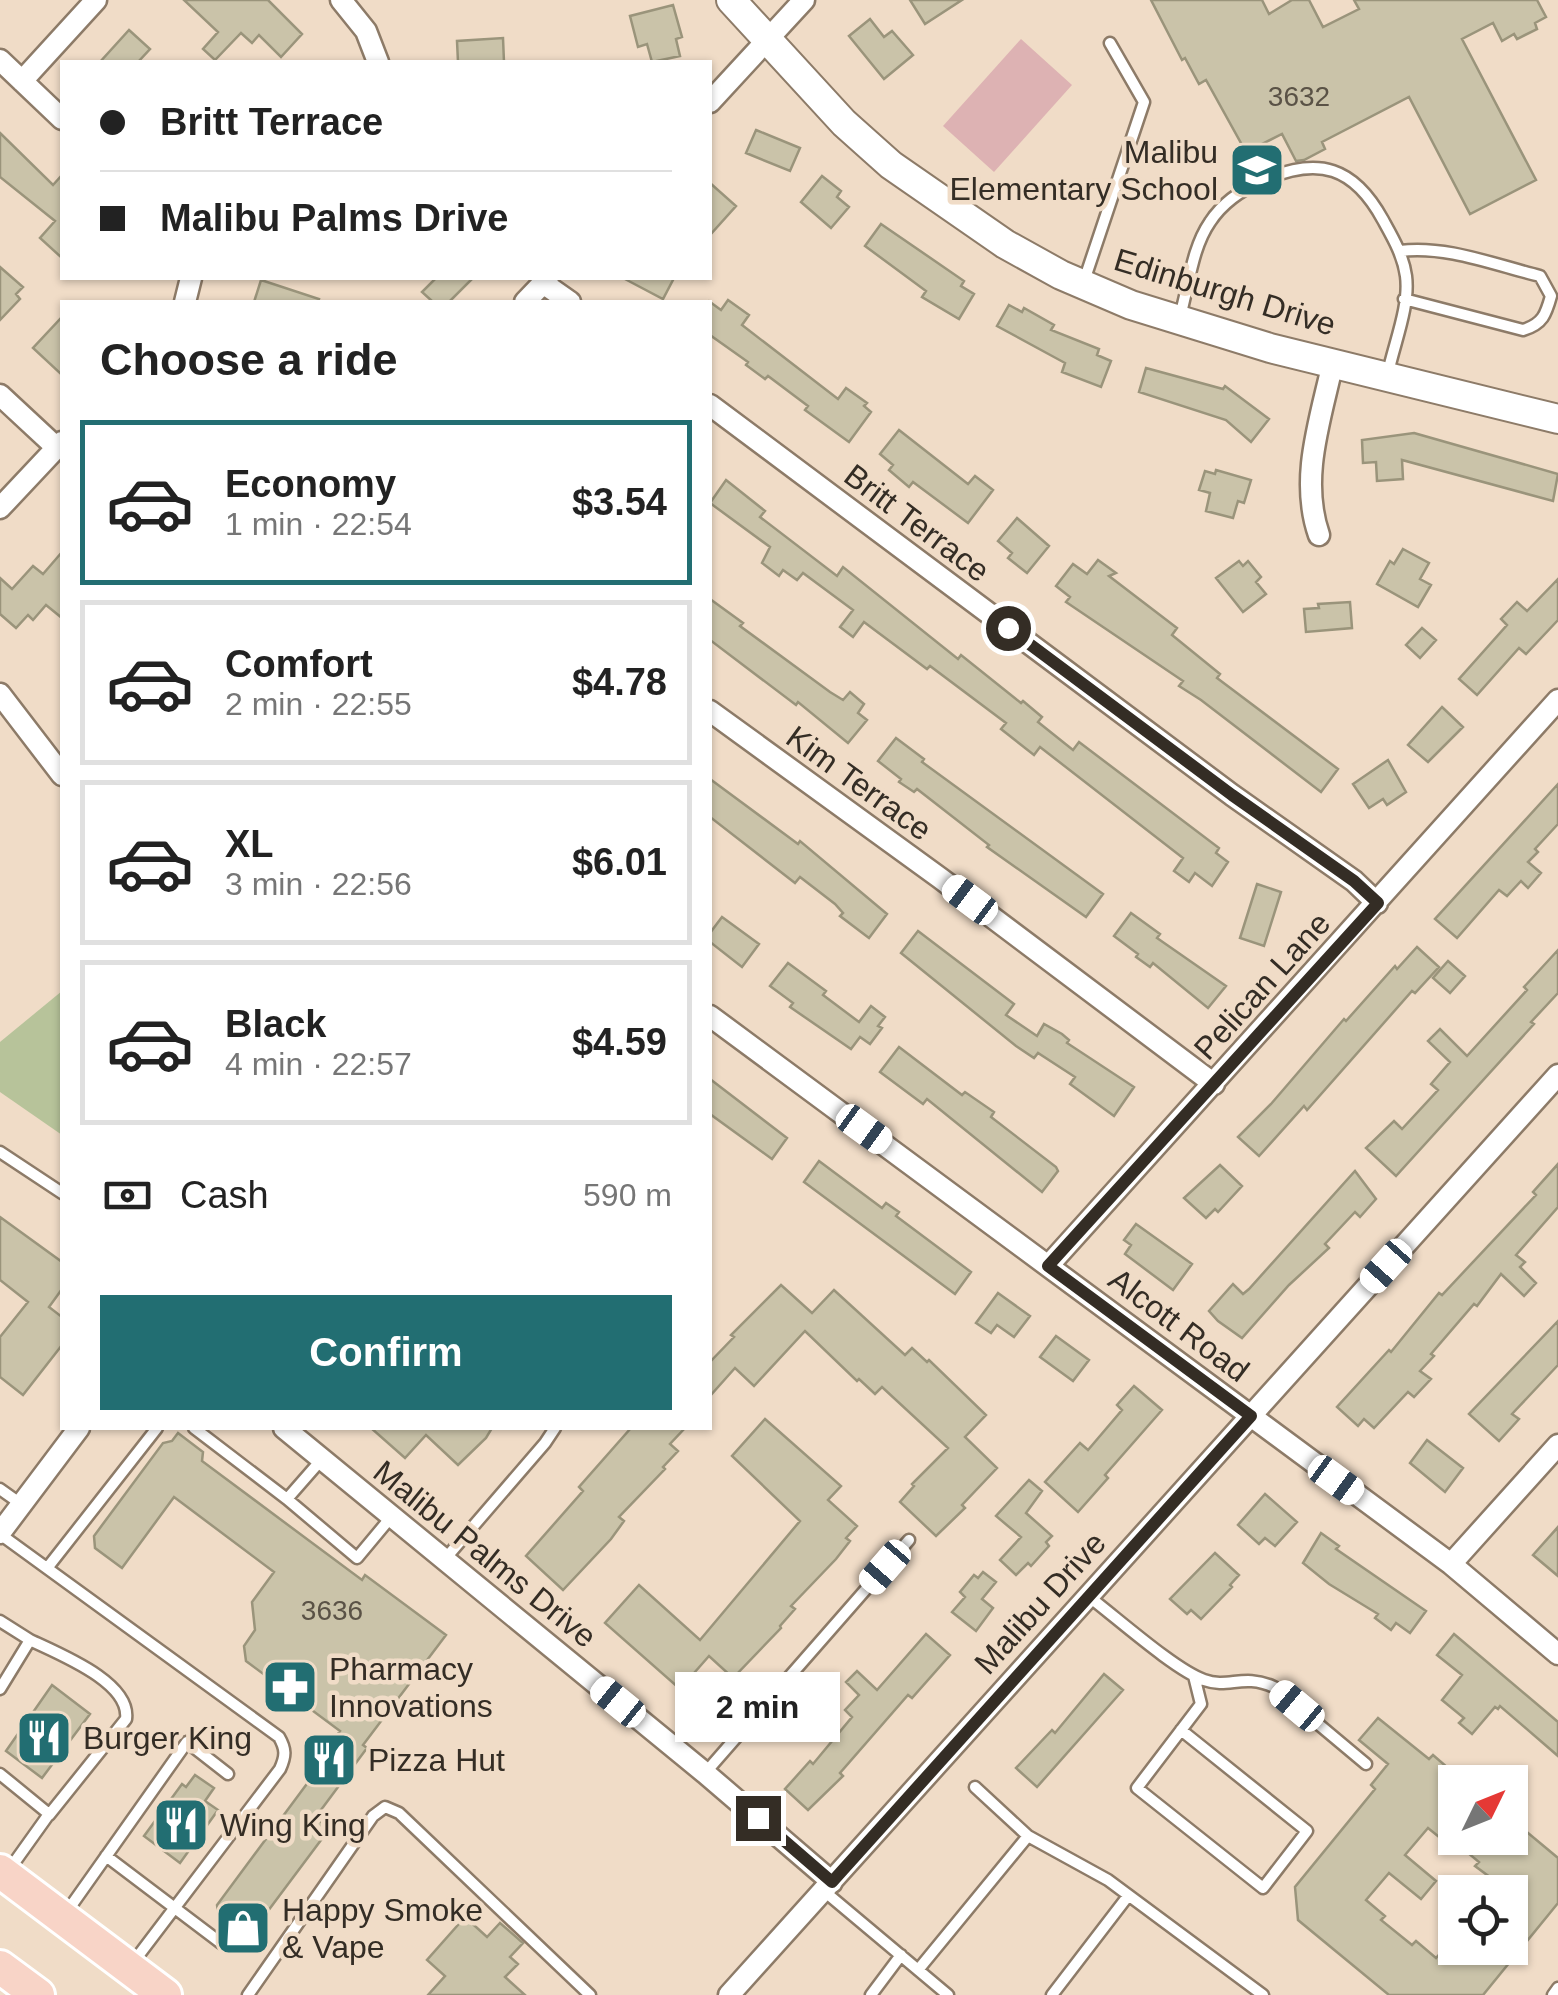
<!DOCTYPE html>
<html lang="en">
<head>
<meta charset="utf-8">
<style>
	body { margin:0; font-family:Arial,sans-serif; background:#f2f2f2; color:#222; height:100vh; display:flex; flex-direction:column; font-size:38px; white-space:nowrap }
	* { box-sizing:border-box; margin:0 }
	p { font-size:32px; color:#767676 }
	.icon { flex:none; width:55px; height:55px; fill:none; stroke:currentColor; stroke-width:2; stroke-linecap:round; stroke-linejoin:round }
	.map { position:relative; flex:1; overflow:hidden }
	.side { position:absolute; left:60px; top:300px; width:652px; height:1130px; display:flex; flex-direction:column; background:#fff; border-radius:0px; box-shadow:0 2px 8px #0004 }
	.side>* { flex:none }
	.banner { position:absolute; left:60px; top:60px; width:652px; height:220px; border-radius:0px; box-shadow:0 2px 8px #0004; display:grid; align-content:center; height:220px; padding:0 40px; background:#fff }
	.needle { width:65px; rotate:47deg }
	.controls { position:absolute; left:1438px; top:1765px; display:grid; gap:20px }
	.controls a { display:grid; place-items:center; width:90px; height:90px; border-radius:0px; background:#fff; box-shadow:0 2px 8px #0004; font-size:50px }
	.end { position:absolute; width:45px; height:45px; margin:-22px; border:12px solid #342d25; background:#fff; box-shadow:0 0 0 5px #fff }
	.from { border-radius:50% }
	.bubble { position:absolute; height:70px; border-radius:0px; background:#fff; box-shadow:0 2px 8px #0004; font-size:32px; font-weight:800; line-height:70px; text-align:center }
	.car { position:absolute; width:30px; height:60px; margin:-30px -15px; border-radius:12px; box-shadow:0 0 8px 2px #0007; background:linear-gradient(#fff 24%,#345 0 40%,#fff 0 76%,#345 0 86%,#fff 0) }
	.banner b { display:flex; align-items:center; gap:35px; height:95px; font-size:38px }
	.banner b+b { border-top:2px solid #e0e0e0 }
	.banner i { width:25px; height:25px; background:#222 }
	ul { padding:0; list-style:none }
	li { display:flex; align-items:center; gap:30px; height:165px; margin:0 20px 15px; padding:0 20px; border:5px solid #e0e0e0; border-radius:0px }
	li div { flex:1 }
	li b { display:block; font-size:38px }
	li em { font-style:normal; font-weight:800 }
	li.active { border-color:#226e72 }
	li>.icon { width:90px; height:90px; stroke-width:1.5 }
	h2 { padding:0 40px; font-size:45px; line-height:120px }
	.pay { display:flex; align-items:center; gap:25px; height:110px; padding:0 40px; font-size:38px }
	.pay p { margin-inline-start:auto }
	.action { display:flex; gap:20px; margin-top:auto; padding:20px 40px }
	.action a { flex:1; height:115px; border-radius:0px; background:#226e72; color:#fff; font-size:40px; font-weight:800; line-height:115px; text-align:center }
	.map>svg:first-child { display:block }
</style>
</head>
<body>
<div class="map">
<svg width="1558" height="1995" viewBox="0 0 1558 1995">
	<rect width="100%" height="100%" fill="#f0dcc7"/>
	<path fill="#ddb2b3" d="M1021,39L1072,85L994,172L943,126Z"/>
	<path fill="#b7c39a" d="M62,991V1135L0,1092V1042Z"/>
	<path fill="#cac3a9" stroke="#9a947b" stroke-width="2.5" d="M184,0H268L302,34L281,57L259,35L252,43L241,33L215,60L203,49L218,32Z
		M910,0H962L925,24Z
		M1151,0H1262L1269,14L1292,0H1309L1323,27L1359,9L1354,0H1537L1546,17L1535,23L1537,29L1517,39L1514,34L1502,41L1493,23L1462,39L1536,180L1470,214L1409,97L1322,142L1325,149L1304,160L1296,161L1282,134L1246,152L1206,80L1199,84L1185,58L1182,60Z
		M673,5L682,37L676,39L680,56L652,62L647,44L638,47L630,16Z
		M870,19L884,37L892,31L913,55L884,79L849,36Z
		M129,30L150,49L138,62H100Z
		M503,38L504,62H458L457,41Z
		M756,130L800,148L790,171L746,153Z
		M0,133L53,185L62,175V258L40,238L55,221L0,177Z
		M822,176L841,191L837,197L849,207L831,228L801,202Z
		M710,183L736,206L710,235Z
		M881,224L964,281L961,286L974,294L959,319L922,297L926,291L865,246Z
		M0,267L23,287L16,294L20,299L0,320Z
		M436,278H473L449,302H433L422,292Z
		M623,278H674L663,299Z
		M261,280L319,299L318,302H254Z
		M728,300L749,315L742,325L838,399L846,388L867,403L864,406L871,412L849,442L805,410L808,406L768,376L765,379L746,365L748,362L710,335V302L721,310Z
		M1009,305L1022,312L1024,308L1054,325L1051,330L1099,349L1097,355L1111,361L1101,387L1062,372L1065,363L997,326Z
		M62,317V375L33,348Z
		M1146,368L1223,389L1225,386L1269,419L1251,442L1226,420L1139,392Z
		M899,430L968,484L975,476L993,490L968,523L913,482L909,487L889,470L893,465L880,454Z
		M1414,433L1558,474L1553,501L1402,460L1403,479L1377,481L1376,462L1363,463L1362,440Z
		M1216,470L1251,480L1244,503L1238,501L1233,518L1206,511L1210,493L1199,490L1205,471L1215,474Z
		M726,480L765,511L760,517L837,576L843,567L958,659L961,655L1021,703L1023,701L1042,717L1038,722L1073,750L1079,742L1219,848L1216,853L1228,862L1212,886L1195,873L1189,882L1174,871L1183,858L1040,747L1034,755L1001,729L1006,723L930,666L927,669L864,622L853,637L840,627L853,610L803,573L797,580L783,570L779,576L762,563L770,547L710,503Z
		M1017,518L1049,546L1027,573L1008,558L1012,553L998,541Z
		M1403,549L1429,563L1420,579L1431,585L1418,607L1377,584L1390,561L1394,564Z
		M62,552V618L46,605L33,620L28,615L16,628L0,614V578L12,589L33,566L43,574Z
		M1098,560L1116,573L1109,576L1177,628L1172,635L1220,674L1217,678L1338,769L1321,792L1201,700L1179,686L1183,681L1066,602L1070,597L1056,586L1073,564L1087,574Z
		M1239,561L1243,566L1248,561L1261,577L1256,582L1266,594L1243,612L1216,578Z
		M1558,579V620L1526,654L1519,648L1477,695L1459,679L1507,625L1501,619L1517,602L1527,611Z
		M710,599L743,623L740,626L830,692L843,700L850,692L864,704L858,713L867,720L848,743L798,702L796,705L710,640Z
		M1350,602L1352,628L1306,632L1304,609L1319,608L1318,604Z
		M1422,628L1436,640L1420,658L1406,645Z
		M1442,707L1463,727L1428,762L1408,745Z
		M896,738L924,759L922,762L1103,894L1086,917L987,847L989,845L917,789L914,792L899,782L901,779L878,761Z
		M1388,760L1406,792L1387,805L1383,799L1369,808L1353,784Z
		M710,779L798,844L800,841L887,914L869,938L840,916L843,913L835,904L800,877L795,883L710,817Z
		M1558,784V824L1535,849L1538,852L1528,862L1541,873L1528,888L1521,881L1507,896L1499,890L1457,938L1435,919Z
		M1257,884L1281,892L1264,946L1240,938Z
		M1131,913L1160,934L1157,938L1226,986L1208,1008L1153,963L1150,967L1136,957L1138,954L1114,936Z
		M722,917L759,944L742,967L710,942V933Z
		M918,931L1014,1004L1006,1015L1037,1036L1044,1024L1062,1034L1069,1040L1067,1043L1134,1087L1114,1116L1070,1084L1075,1077L1038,1053L1034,1058L1016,1046L901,953Z
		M1417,947L1439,967L1415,993L1412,991L1307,1110L1304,1106L1259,1156L1238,1137L1271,1104L1344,1019L1346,1021L1395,966L1397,969Z
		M1558,950V993L1531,1022L1534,1024L1396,1176L1366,1148L1394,1121L1402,1129L1438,1090L1431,1084L1450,1062L1428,1041L1440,1029L1467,1056L1527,990L1524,987Z
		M1448,961L1465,976L1450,993L1433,978Z
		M788,963L826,991L823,995L859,1022L871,1006L885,1017L878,1026L882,1028L870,1044L860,1037L851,1049L790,1007L793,1003L770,986Z
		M899,1047L962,1095L965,1092L994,1112L991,1117L1056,1167L1058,1171L1042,1192L927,1099L923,1104L880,1072Z
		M710,1079L787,1138L772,1159L710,1114Z
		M819,1161L882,1208L886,1203L899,1212L896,1216L971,1272L955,1294L804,1182Z
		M1558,1164V1207L1516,1255L1525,1262L1520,1267L1536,1283L1524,1296L1501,1274L1477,1306L1474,1304L1431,1354L1434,1356L1420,1371L1431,1379L1414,1397L1408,1392L1374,1428L1364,1419L1358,1426L1337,1407L1389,1350L1391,1352L1439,1293L1442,1295L1536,1195L1533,1192Z
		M1220,1165L1242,1186L1218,1212L1215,1209L1206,1218L1184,1198Z
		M1355,1171L1376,1199L1360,1217L1355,1212L1325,1244L1329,1248L1289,1285L1242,1338L1218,1321L1209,1311L1233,1284L1243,1294L1249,1289Z
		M0,1217L62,1262V1289L49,1307L62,1317V1345L23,1395L0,1377V1337L28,1302L0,1280Z
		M1136,1224L1192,1264L1173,1290L1125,1254L1131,1245L1124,1240Z
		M781,1285L812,1313L834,1290L905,1355L912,1348L927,1362L929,1360L986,1415L965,1437L997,1468L962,1505L965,1508L936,1536L900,1502L914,1486L912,1484L948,1448L882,1387L875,1394L859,1379L857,1381L805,1331L754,1386L735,1368L710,1396V1362L734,1337L731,1335Z
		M998,1293L1030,1316L1014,1337L997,1325L991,1333L976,1323Z
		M1558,1321V1365L1512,1414L1519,1419L1499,1441L1469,1414Z
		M1056,1336L1089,1360L1073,1381L1040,1357Z
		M1134,1386L1162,1410L1105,1475L1108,1478L1078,1512L1045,1482L1080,1443L1088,1450L1122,1410L1117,1405Z
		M765,1419L841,1486L828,1500L857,1526L846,1538L850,1541L836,1559L791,1606L795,1609L780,1626L781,1628L733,1678L709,1656L680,1689L605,1623L639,1585L700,1640L800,1521L732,1456Z
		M371,1428H492L486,1438L458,1465L426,1435L405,1458Z
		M631,1428H685L670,1444L678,1451L663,1467L665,1469L619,1517L624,1521L611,1539L563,1590L526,1556L583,1491L579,1487Z
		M178,1433L203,1452L202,1461L362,1580L365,1575L446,1635L363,1745L367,1748L315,1818L330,1828L247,1939L219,1918L217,1905L309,1781L305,1778L340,1731L246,1661L244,1646L255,1630L252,1602L274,1572L174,1497L122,1568L95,1548L94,1536L163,1443L172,1441Z
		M1427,1440L1463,1468L1445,1492L1410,1463Z
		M1029,1480L1042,1491L1026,1513L1052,1536L1046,1542L1049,1546L1031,1566L1028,1563L1016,1575L1000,1560L1021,1537L996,1516Z
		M1265,1494L1297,1522L1275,1546L1265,1538L1259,1544L1238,1525Z
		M1558,1527V1576L1533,1555Z
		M1321,1533L1339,1546L1336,1549L1426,1611L1410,1633L1396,1623L1391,1630L1375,1618L1378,1614L1329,1584L1303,1563Z
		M1215,1553L1239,1575L1230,1585L1232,1587L1201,1619L1191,1610L1187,1614L1170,1599Z
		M983,1572L996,1582L982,1599L993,1608L976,1631L952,1612L965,1597L960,1592L974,1575L978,1578Z
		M926,1634L950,1655L912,1698L908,1695L840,1773L843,1776L808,1810L785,1789L810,1761L813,1764L852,1717L845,1710L859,1695L846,1682L857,1671L877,1690Z
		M1454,1634L1558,1722V1756L1500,1706L1498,1709L1495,1707L1472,1734L1459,1723L1464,1718L1442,1700L1462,1675L1437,1655Z
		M1104,1674L1123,1690L1037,1787L1016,1768L1052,1730L1055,1733Z
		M52,1685L90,1714L42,1778L6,1751Z
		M1378,1718L1429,1759L1433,1755L1455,1774V1828L1444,1841L1428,1828L1405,1855L1436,1881L1421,1899L1389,1873L1366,1900L1385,1916L1381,1920L1412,1945L1416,1941L1436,1958L1445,1948L1510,1949V1892L1475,1866L1479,1862L1450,1838H1510V1818L1558,1858V1903L1483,1995H1389L1298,1920L1295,1887L1375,1789L1371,1785L1388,1764L1359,1740Z
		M195,1775L214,1788L205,1801L218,1810L180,1863L144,1836L182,1784L186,1787Z
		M465,1917L487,1937L500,1923L523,1943L510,1957L518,1964L505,1977L525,1995H428L445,1976L427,1960Z"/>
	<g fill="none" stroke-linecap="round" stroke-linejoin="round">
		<g stroke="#8d7b68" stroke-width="15">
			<path id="service" d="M1400,251C1446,245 1495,265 1540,276L1551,296C1546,314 1543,324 1523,330L1404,299
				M1083,284L1144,102L1110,43
				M1180,316C1189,285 1192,248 1210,222C1223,202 1243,189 1264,180C1319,156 1354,167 1383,220C1393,238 1403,255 1406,276C1410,306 1394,344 1388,373
				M0,1152L62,1193
				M194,1428L287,1499L322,1459
				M0,1489L21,1504
				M287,1499L357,1558L392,1516
				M0,1534L279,1737C286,1749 286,1756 280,1769L132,1964
				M445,1559L545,1443L555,1428
				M48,1567L157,1428
				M1088,1596C1116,1617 1175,1670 1204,1680C1229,1689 1243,1673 1274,1687L1366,1764
				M0,1621L30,1640L0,1689
				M30,1640C59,1654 131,1682 126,1719L49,1815
				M1181,1730L1307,1831L1263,1888L1137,1788L1201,1704L1194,1676
				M706,1772L909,1540
				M0,1774L49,1814L9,1870
				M975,1787L1028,1836L1108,1880L1263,1995
				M106,1856L221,1943
				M824,1891L948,1995
				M66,1913L187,1742L228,1774
				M918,1970L1028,1836
				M248,1995L373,1816L385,1807L399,1813L590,1995
				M871,1995L901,1955
				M1052,1995L1128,1896
				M1553,1995L1558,1988"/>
		</g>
		<g stroke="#8d7b68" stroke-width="25">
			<path id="minor" d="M341,0L366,31L378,62
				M0,60L62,119
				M22,81L96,0
				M710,102L804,0
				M543,283L570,302
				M185,302L191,278
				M525,302L548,278
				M0,395L57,448
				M710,405L1232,795L1354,881L1377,903
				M0,508L62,442
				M1319,535C1299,478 1321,418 1333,362
				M0,694L62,775
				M710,711L940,878L1214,1084
				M710,1016L1451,1564L1558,1654
				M1048,1266L1558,700
				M284,1428L705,1773L832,1882
				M0,1533L79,1428
				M1451,1564L1558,1445
				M729,1995L1558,1075"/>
		</g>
		<g stroke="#8d7b68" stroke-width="32">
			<path id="tertiary" d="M731,0L844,123L891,165L1005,244L1061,275L1131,305L1270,348L1558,419"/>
		</g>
		<g stroke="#fff" stroke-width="38">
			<path id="primary" d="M0,1871L165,1995
				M0,1967L38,1995"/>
		</g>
		<use href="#service" stroke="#fff" stroke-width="10"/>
		<use href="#minor" stroke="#fff" stroke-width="20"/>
		<use href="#tertiary" stroke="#fff" stroke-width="28"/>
		<use href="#primary" stroke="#f8d4c7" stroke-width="32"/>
	</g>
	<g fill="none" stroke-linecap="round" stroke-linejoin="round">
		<path stroke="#342d25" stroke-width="12" d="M758,1818L832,1882L1251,1416L1048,1266L1378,903L1354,881L1232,795L1008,628"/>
	</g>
	<defs>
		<g id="school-square" transform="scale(2.875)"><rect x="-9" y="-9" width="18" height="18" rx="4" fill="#226e72" stroke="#f0dcc7"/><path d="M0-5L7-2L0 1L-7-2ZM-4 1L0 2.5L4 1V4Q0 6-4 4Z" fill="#fff"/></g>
		<g id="pharmacy-square" transform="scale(2.875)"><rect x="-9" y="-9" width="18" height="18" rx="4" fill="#226e72" stroke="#f0dcc7"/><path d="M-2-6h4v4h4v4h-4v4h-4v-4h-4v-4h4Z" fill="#fff"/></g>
		<g id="restaurant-square" transform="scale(2.875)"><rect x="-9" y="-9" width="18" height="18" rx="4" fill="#226e72" stroke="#f0dcc7"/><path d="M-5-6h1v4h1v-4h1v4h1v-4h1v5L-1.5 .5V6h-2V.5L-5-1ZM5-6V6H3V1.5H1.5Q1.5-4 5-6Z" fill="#fff"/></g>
		<g id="shop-square" transform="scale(2.875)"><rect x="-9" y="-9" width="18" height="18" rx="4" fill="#226e72" stroke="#f0dcc7"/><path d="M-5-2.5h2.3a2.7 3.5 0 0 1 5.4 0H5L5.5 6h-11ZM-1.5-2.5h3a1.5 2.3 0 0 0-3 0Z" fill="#fff"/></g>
	</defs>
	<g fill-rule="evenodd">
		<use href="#school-square" x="1257" y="170"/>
		<use href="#pharmacy-square" x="290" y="1687"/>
		<use href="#restaurant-square" x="44" y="1738"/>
		<use href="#restaurant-square" x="329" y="1760"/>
		<use href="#restaurant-square" x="181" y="1825"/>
		<use href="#shop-square" x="243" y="1928"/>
	</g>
	<g text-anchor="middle" stroke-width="9" stroke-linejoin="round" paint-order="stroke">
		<g font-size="28" fill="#5a5246">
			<text x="1299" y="106">3632</text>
			<text x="332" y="1620">3636</text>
		</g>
		<g font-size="32" fill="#342d25" stroke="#f0dcc7" text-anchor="start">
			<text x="1218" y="163" text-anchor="end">Malibu<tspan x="1218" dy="37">Elementary School</tspan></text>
			<text x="329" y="1680">Pharmacy<tspan x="329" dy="37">Innovations</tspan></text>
			<text x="83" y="1749">Burger King</text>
			<text x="368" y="1771">Pizza Hut</text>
			<text x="220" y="1836">Wing King</text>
			<text x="282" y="1921">Happy Smoke<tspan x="282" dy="37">&amp; Vape</tspan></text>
		</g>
		<g font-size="32" fill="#342d25" stroke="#f0dcc7">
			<text transform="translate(1225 292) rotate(17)" y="11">Edinburgh Drive</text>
			<text transform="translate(917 523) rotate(37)" y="11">Britt Terrace</text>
			<text transform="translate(859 783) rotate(36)" y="11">Kim Terrace</text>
			<text transform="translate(1262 986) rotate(-48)" y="11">Pelican Lane</text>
			<text transform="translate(1179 1325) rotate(37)" y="11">Alcott Road</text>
			<text transform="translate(485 1554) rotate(39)" y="11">Malibu Palms Drive</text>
			<text transform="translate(1040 1603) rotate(-48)" y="11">Malibu Drive</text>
		</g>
	</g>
</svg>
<div class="controls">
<a><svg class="needle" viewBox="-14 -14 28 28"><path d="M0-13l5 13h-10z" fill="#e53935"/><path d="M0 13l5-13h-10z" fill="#767676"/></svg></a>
<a><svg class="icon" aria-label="locate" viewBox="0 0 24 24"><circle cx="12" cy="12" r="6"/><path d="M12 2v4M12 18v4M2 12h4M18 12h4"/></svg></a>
</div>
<i class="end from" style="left:1008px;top:628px"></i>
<i class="end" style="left:758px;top:1818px"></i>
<div class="bubble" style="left:675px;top:1672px;width:165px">2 min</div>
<i class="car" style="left:970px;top:900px;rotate:307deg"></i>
<i class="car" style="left:864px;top:1129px;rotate:126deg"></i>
<i class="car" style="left:1386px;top:1266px;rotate:222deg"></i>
<i class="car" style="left:1336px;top:1480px;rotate:126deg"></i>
<i class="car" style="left:885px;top:1567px;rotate:221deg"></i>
<i class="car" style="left:618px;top:1702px;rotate:309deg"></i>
<i class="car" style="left:1297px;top:1706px;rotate:310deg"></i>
<div class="banner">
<b><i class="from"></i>Britt Terrace</b>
<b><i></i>Malibu Palms Drive</b>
</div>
<section class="side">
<h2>Choose a ride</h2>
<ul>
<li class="active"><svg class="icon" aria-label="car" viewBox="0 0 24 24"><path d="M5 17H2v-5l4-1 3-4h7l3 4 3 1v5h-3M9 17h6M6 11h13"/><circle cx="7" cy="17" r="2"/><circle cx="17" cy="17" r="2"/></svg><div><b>Economy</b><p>1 min · 22:54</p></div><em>$3.54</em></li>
<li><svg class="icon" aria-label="car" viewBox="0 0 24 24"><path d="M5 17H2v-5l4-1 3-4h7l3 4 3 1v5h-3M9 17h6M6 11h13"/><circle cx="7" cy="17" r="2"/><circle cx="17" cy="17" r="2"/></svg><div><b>Comfort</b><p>2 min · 22:55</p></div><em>$4.78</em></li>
<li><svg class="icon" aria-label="car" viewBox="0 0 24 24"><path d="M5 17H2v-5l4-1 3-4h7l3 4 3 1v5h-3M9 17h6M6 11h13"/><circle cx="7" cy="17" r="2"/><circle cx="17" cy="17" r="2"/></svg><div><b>XL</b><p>3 min · 22:56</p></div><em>$6.01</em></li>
<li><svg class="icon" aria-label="car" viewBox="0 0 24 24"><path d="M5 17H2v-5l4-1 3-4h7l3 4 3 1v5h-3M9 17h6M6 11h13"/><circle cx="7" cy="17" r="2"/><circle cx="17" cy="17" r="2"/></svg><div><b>Black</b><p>4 min · 22:57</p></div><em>$4.59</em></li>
</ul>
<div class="pay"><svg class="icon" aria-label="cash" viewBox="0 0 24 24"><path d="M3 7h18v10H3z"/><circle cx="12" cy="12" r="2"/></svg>Cash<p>590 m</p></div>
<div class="action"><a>Confirm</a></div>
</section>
</div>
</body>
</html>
